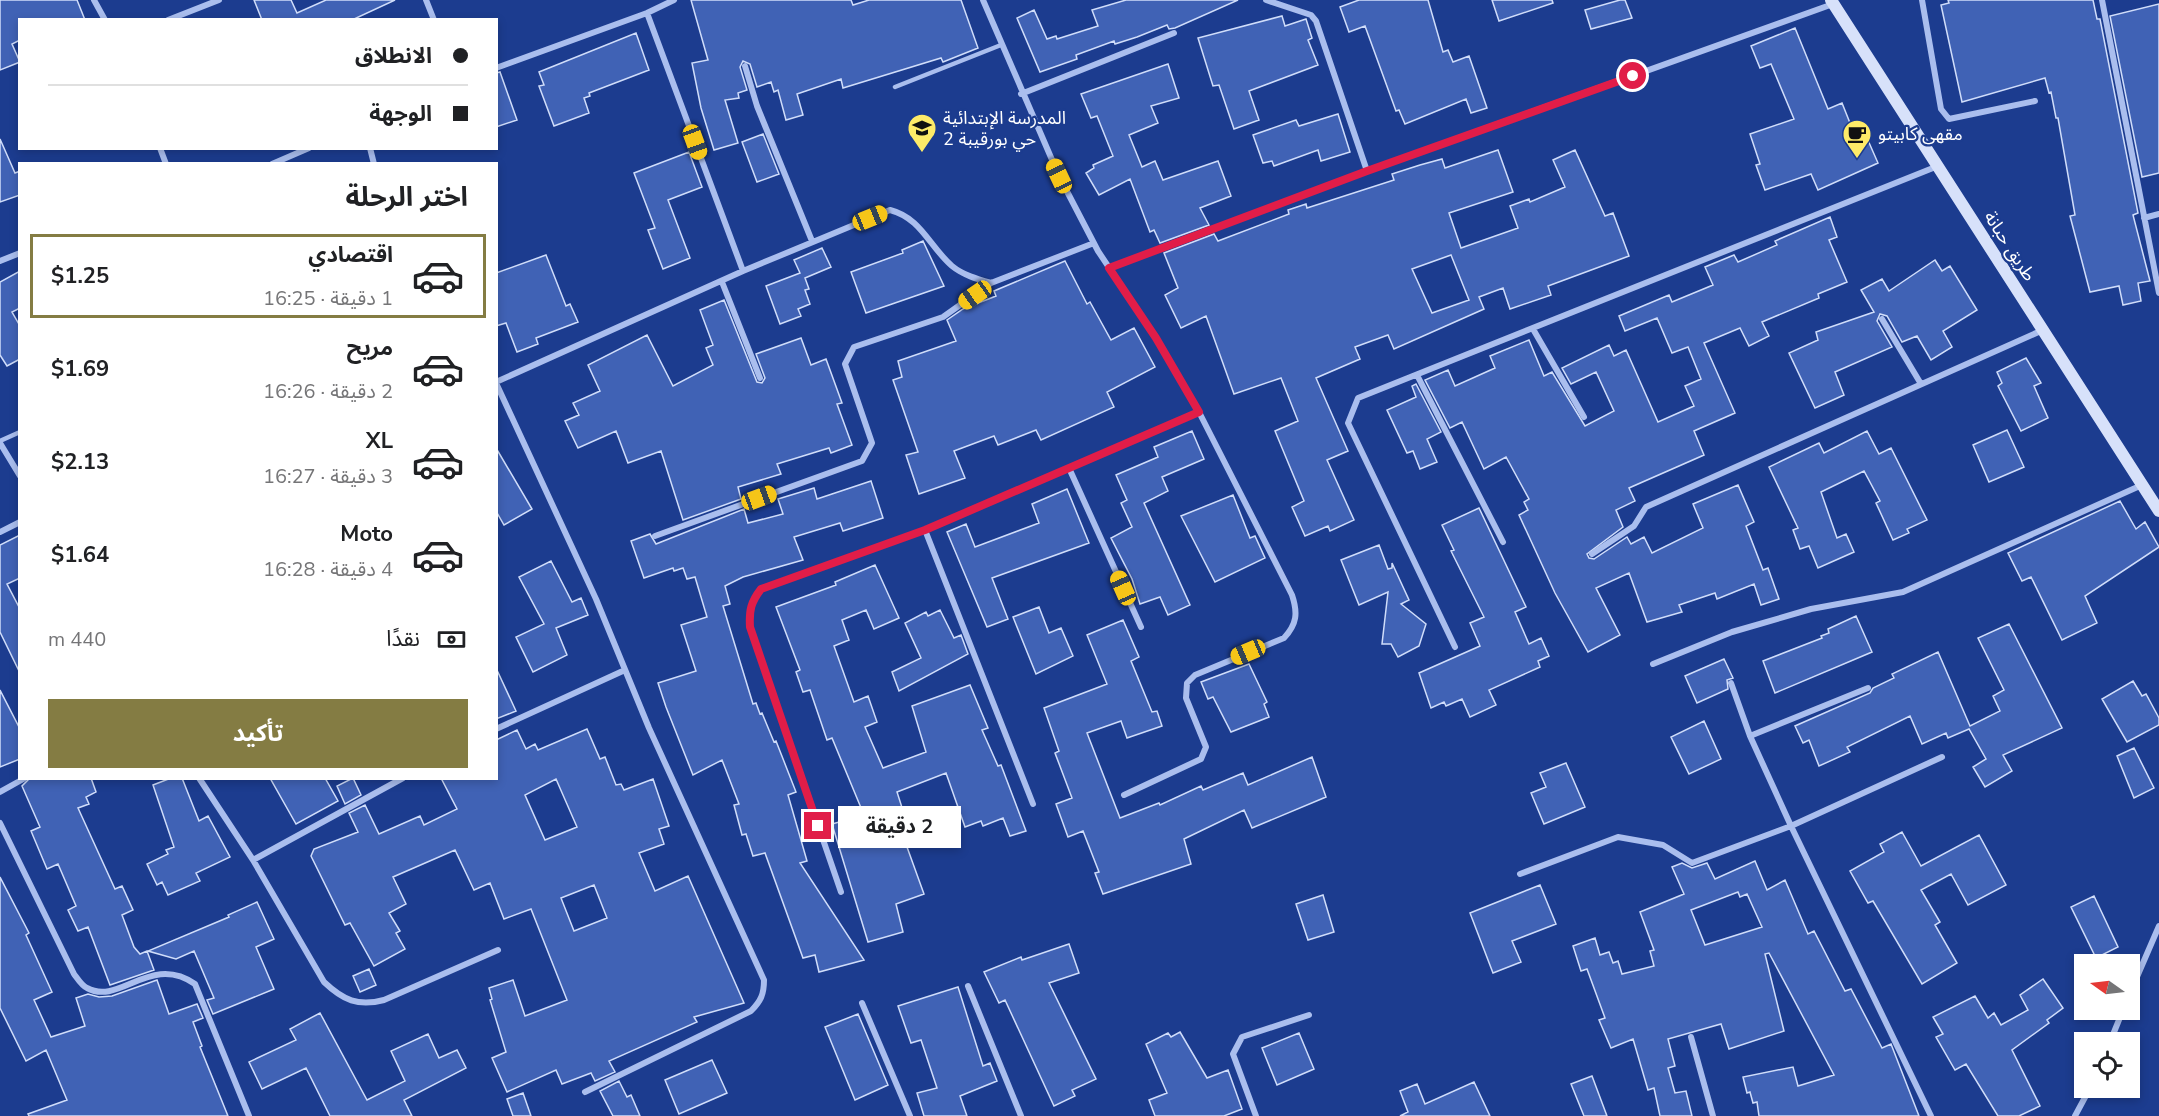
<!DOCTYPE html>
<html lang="ar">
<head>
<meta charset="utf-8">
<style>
	body { margin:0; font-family:"Nunito Sans","Noto Sans Arabic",sans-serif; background:#f2f2f2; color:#202124; direction:rtl; height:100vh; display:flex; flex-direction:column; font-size:22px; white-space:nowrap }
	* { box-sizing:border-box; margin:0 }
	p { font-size:20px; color:#757577 }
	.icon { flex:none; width:33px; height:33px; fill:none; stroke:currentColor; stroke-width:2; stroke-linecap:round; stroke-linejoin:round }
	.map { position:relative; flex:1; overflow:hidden; direction:ltr }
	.side { position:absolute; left:18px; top:162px; width:480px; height:618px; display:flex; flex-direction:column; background:#fff; border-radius:0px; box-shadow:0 3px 9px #0003; direction:rtl }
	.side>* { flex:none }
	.top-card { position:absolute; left:18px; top:18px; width:480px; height:132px; border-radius:0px; box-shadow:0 3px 9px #0003; direction:rtl; display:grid; align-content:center; height:132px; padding:0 30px; background:#fff }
	.needle { width:39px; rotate:284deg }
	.fabs { position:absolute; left:2074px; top:954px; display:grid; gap:12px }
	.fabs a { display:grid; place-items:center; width:66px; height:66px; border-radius:0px; background:#fff; box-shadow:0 3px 9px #0003; font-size:30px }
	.end { position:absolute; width:27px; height:27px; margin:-14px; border:8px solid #e11d48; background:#fff; box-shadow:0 0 0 3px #fff }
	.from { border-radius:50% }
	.bubble { position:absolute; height:42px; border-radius:0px; background:#fff; box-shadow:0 3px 9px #0003; font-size:20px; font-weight:700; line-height:42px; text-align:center; direction:rtl }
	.car { position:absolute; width:18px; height:36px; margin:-18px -9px; border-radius:8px; box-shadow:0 0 4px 2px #0007; background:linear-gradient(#f5c518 24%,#345 0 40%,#f5c518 0 76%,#345 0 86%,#f5c518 0) }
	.top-card b { display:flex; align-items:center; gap:21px; height:57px; font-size:22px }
	.top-card b+b { border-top:2px solid #e0e0e0 }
	.top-card i { width:15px; height:15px; background:#202124 }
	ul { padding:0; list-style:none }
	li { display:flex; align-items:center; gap:18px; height:84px; margin:0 12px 9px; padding:0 18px; border:3px solid transparent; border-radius:0px }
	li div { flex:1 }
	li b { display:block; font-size:22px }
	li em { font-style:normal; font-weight:700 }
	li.active { border-color:#847c43 }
	li>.icon { width:54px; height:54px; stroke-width:1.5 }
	h2 { padding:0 30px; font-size:27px; line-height:72px }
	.pay { display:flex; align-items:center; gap:15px; height:66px; padding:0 30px; font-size:22px }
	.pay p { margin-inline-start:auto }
	.button { display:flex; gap:12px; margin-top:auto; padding:12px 30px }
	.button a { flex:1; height:69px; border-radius:0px; background:#847c43; color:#fff; font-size:24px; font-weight:700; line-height:69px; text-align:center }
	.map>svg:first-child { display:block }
</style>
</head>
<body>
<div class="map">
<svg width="2159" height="1116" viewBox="0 0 2159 1116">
	<rect width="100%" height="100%" fill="#1c3c8f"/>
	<path fill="#4062b5" stroke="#d0ddfa" stroke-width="1.5" fill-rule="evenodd" d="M0,0H77L85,20H20V40L12,44L20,62L0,70Z
		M254,0H291L297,13L326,0H395L352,20H262Z
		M691,0H851L853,5L869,0H961L978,48L943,62L941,58L843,88L841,79L797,94L803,115L786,120L778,90L774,92L771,82L757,87L750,64L743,61L740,67L747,90L738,93L739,98L725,100L738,143L714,150L701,108L692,63L708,60Z
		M1126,0H1238L1175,28L1169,29L1167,25L1137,37L1115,44L1114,41L1076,55L1077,59L1040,72L1017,18L1034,10L1047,39L1056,36L1057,39L1098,26L1092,10Z
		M1359,0H1428L1443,52L1448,50L1453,62L1469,56L1487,108L1471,113L1466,99L1405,124L1399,110L1396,111L1365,26L1349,32L1340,7Z
		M1492,0H1552L1553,3L1499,21Z
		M1620,0H1625L1632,18L1591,29L1585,10Z
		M1948,0H2093L2097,19H2100L2138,213L2133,215L2150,281L2138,283L2141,301L2123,305L2119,286L2090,292L2070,216L2075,215L2058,118H2056L2051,92L2049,93L2045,78L1962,102L1941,5L1949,3Z
		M2159,4V173L2142,177L2110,16Z
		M1282,16L1285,26L1306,19L1312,38L1308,40L1318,65L1249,91L1259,120L1234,129L1219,85L1213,86L1198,38Z
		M1795,28L1828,109L1842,103L1854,133L1863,129L1878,163L1818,190L1811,174L1765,190L1756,165L1760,164L1750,134L1794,119L1771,64L1760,68L1751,46Z
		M636,33L649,70L589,93L590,96L584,98L589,113L554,126L539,86L544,85L539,72Z
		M1168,64L1179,98L1151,106L1158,123L1129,135L1142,167L1155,161L1163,180L1218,161L1231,196L1200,208L1209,225L1160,243L1154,230L1150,232L1130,179L1099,195L1086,173L1094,168L1093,165L1113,156L1097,116L1091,118L1081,94Z
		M500,72L517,120L496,127V73Z
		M1338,114L1350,152L1321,161L1318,150L1274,166L1272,161L1263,163L1253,135L1296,120L1299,126Z
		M763,134L779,174L757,182L742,142Z
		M0,139L15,173L20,171V195L0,202Z
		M1498,150L1513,192L1449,213L1461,248L1518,228L1510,206L1529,199L1530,202L1565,187L1553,160L1575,150L1605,216L1613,213L1629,256L1548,286L1551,295L1510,309L1503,288L1479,297L1484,309L1394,349L1388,335L1355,347L1360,359L1316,378L1348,451L1327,460L1354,520L1330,531L1328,526L1305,536L1292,507L1304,501L1275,431L1298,421L1281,378L1234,394L1206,316L1181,328L1165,295L1178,288L1164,253L1214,234L1218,241L1289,214L1288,210L1306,204L1307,208L1394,180L1392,174L1420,165L1442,159L1445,168ZM1451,255L1469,300L1432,313L1412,269Z
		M689,152L702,187L668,200L690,258L663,269L648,230L655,228L634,173Z
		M1830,217L1837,237L1829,240L1847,282L1818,294L1819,298L1762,322L1769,336L1749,346L1740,328L1704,343L1735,413L1694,431L1704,455L1629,488L1635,501L1616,510L1623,527L1587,554L1589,558L1594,559L1627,537L1631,544L1644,537L1652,553L1703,528L1693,504L1738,485L1754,522L1746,526L1763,570L1768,568L1779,599L1761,605L1754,584L1717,599L1715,593L1679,605L1682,612L1647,622L1629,573L1596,588L1620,635L1588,652L1555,593L1519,515L1528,510L1524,502L1529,499L1506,457L1484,469L1462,422L1450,428L1425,380L1448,370L1455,386L1495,368L1490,356L1529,340L1544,376L1552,372L1585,426L1614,411L1596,372L1571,384L1562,368L1609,345L1614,356L1626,350L1658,422L1694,406L1685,386L1701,379L1688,347L1672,353L1657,318L1625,331L1619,316L1669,295L1672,302L1713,285L1705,267L1734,255L1738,262L1777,245L1775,241Z
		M923,241L944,286L866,313L851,272L903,253L902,250Z
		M822,248L831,267L805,278L809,289L805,290L810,304L798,309L801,316L780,324L766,286L800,273L794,260Z
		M546,255L566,306L570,304L578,322L536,338L538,344L517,352L506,323L496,326V273Z
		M1935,260L1942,271L1950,266L1977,310L1943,331L1952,347L1931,360L1917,336L1902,342L1887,316L1880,314L1877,321L1892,347L1835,372L1844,395L1815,408L1789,353L1818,340L1816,332L1874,312L1861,290L1882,279L1889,291Z
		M1065,261L1087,304L1090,302L1111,340L1134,328L1155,367L1107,392L1114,407L1041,440L1036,430L998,445L994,436L954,451L965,478L919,494L906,455L918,452L893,380L902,377L898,361L956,341L947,320L963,309L996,296L994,291Z
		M20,271V308L12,312L20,326V359L7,366L0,355V282Z
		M724,300L757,382L762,383L765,378L756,354L801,338L811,365L826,359L842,403L837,404L852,445L831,453L829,448L777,464L781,474L738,487L741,499L683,520L661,451L628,463L616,431L578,448L565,421L579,415L573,403L600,391L588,365L647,335L673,386L713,365L706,348L713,345L700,310Z
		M2026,358L2041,383L2034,386L2048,418L2021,431L1998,386L2002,383L1997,372Z
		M1416,384L1441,432L1427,439L1437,462L1420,469L1413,451L1407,453L1387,410L1416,397L1412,386Z
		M2007,430L2024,467L1989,482L1973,445Z
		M1192,431L1204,459L1162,477L1168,491L1144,503L1190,605L1168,615L1160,597L1140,604L1132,579L1111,538L1132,527L1121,503L1127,500L1116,475L1158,457L1154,447Z
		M1867,431L1879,454L1891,448L1927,520L1907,529L1909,533L1893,540L1876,503L1880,501L1864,471L1821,492L1837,538L1846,534L1854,552L1818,568L1809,546L1800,549L1793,530L1798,528L1769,467L1819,443L1824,453Z
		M496,448L532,509L504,525L496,511Z
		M871,481L883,518L843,531L840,523L794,537L803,560L743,577L725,586L730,604L723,606L753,704L756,703L760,714L762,713L774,742L776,741L796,792L788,795L807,861L800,863L864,960L819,972L815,955L803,958L765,853L753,856L746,834L742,835L734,805L739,804L722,760L693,775L666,707L658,683L696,671L681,625L707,617L695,577L687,579L683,568L674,571L673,568L644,578L631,541L650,534L656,544L744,509L748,523L783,514L778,499L814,488L817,499Z
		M1067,489L1089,543L992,578L1008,619L987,627L947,532L966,524L975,547L1039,523L1032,504Z
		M1233,495L1250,538L1255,536L1265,558L1215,582L1181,516Z
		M2120,501L2136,529L2145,522L2159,547L2085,596L2097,623L2062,640L2031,577L2022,581L2008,553Z
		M1479,508L1526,607L1515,612L1529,644L1541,638L1549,656L1538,661L1540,667L1489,690L1496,705L1470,717L1462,699L1446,706L1444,702L1431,708L1419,673L1480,646L1470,623L1484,617L1451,551L1454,550L1442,525Z
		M20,535V578L7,584L20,609V673L0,632V545Z
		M1379,545L1388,569L1392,568V563L1409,600L1401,604L1426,624L1419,646L1398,657L1391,644H1382L1388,592L1359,605L1341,560Z
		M551,561L572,602L581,598L588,615L556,628L567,655L533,672L516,637L544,624L519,577Z
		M875,565L899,618L874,629L866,610L842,620L849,640L834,646L854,702L868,696L877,722L865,727L883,768L926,752L912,706L970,685L988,728L982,730L998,766L1001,765L1026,831L1010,836L1003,818L983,826L981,821L965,827L946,773L897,792L914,845L907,847L924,894L896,904L903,932L868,942L832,824L864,815L832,738L827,740L810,690L803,692L796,672L800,670L776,607L836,585L835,582Z
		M1039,607L1049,633L1061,628L1073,656L1036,674L1013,617Z
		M940,610L954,638L961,635L968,654L899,691L892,672L921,658L905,623L926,612L928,616Z
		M1856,616L1872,652L1775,693L1763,661L1822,638L1821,636L1829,633L1828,629Z
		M1123,620L1139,657L1131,661L1152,712L1157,711L1162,726L1127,738L1121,721L1087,733L1120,818L1159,803L1160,805L1201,786L1203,790L1243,773L1248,785L1312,757L1326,797L1252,828L1244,810L1184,839L1191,864L1103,894L1095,873L1099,872L1083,831L1068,837L1056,804L1072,798L1055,753L1059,751L1044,708L1107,684L1087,635Z
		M2009,624L2062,728L2003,755L2012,771L1985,787L1973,767L1986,759L1969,729L1948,738L1946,733L1922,744L1910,716L1847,747L1850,752L1819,766L1809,740L1803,743L1795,726L1870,693L1873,688L1894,678L1892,674L1938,652L1970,726L2000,711L1993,696L2004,690L1978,638Z
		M1724,659L1733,678L1727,680L1728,689L1697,703L1685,676Z
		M1249,664L1267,702L1264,704L1269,717L1231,732L1213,697L1208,699L1201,682Z
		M496,668L516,711L496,719Z
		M2133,681L2142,696L2146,694L2159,718V725L2127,742L2102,699Z
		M0,690L20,729V759L0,767Z
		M1704,721L1721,759L1689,774L1671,737Z
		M587,729L600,759L605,757L616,785L621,784L624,790L653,779L669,826L659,829L664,844L639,853L655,891L688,876L744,1003L694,1017L697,1022L609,1061L615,1072L595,1081L591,1073L562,1084L556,1070L507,1092L492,1058L506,1052L490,1000L492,999L489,988L513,980L525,1016L567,1000L531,909L504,919L490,883L474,890L455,850L393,877L406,904L389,913L400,931L396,933L405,949L374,966L350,923L345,925L311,856L314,849L358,832L349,813L365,805L379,834L420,816L424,825L457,809L441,778H496V740L517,730L526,749L535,744L538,750ZM556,779L577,827L545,840L525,795ZM594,885L607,918L574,931L561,898Z
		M2134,748L2154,788L2134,798L2117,756Z
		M1566,763L1585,807L1544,824L1531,793L1546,787L1540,773Z
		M30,778H91L96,792L86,797L89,804L78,808L115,889L122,886L133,910L122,915L134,947L140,954L147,951L154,970L110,985L88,927L78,931L68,910L76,906L58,864L47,869L31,831L40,827L22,786Z
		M171,778H182L199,821L208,816L230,857L196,873L200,881L168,895L162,882L157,885L147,864L168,854L166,850L174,847L153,785Z
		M270,778H325L338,801L296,824Z
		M353,778L361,795L345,804L337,786Z
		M1902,832L1921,866L1979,835L2006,885L1968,905L1951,874L1921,890L1940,922L1935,925L1957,963L1922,984L1873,901L1868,903L1850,871L1884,852L1880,844Z
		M1755,861L1767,890L1785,880L1808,934L1814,931L1845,991L1851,989L1882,1048L1891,1044L1919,1116H1759L1757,1102L1753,1103L1750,1092L1747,1093L1743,1077L1793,1067L1798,1086L1834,1075L1769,953L1765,954L1784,1031L1729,1049L1721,1024L1668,1039L1675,1066L1668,1068L1675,1093L1686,1091L1692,1116H1660L1654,1088L1648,1090L1633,1039L1611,1048L1599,1020L1605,1018L1587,969L1581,971L1573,946L1595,938L1600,955L1609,952L1613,963L1618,961L1622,974L1654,966L1650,951L1654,950L1640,912L1684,894L1672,867L1682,863L1692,868L1707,863L1715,879ZM1738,892L1740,897L1747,894L1762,927L1705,945L1691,910Z
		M0,877L29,933L26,935L52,992L34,1000L51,1037L85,1026L76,998L88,994L99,997L112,996L157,980L169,1014L197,1004L203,1018L193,1022L202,1046L200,1047L228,1116H29L28,1114L67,1100L46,1050L26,1061L0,1008Z
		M1540,885L1556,924L1512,941L1521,962L1493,973L1470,913Z
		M1323,895L1334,932L1308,940L1296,904Z
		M2094,896L2118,947L2096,958L2071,907Z
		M257,902L274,939L256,947L274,989L213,1014L207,1000L214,998L194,951L176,959L148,951L229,917L228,915Z
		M1069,944L1079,973L1049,983L1096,1079L1072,1090L1075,1096L1054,1106L1005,1000L999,1003L984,972L1021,957L1022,960Z
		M369,969L376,985L360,992L353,976Z
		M2043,979L2063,1008L2047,1020L2049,1023L2012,1050L2040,1106L2019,1116H1998L1966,1064L1955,1070L1936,1037L1943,1034L1933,1017L1975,996L1988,1018L1994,1013L2001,1025L2028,1010L2020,995Z
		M958,987L983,1066L990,1063L997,1081L960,1096L967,1116H924L917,1093L937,1088L921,1040L911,1043L898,1006Z
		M320,1013L367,1100L405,1081L391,1051L428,1034L439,1058L457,1050L466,1068L404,1100L412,1116H330L306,1068L262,1089L249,1062L296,1040L290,1029Z
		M858,1014L888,1085L855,1100L825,1027Z
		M1180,1032L1207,1078L1228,1070L1242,1109L1224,1116H1155L1149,1100L1167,1093L1146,1044L1168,1033L1171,1037Z
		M1299,1033L1314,1069L1277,1085L1262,1048Z
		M712,1060L727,1093L679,1114L665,1080Z
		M1592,1076L1607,1116H1584L1571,1084Z
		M619,1081L627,1097L631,1095L640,1116H613L600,1091Z
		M1474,1082L1490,1116H1400L1408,1112L1400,1091L1417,1084L1425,1104Z
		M523,1093L531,1116H513L507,1099Z"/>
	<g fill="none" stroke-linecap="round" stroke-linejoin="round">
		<path stroke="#aabeee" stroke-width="4.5" d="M895,87L1001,45
			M0,441L20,432"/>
		<path stroke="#aabeee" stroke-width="6" d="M94,0L105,20
			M426,0L434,20
			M983,0L1059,176L1098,251L1156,338L1199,412L1292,595C1298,613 1297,624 1284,638L1195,675L1187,683L1186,698L1206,747L1201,759L1124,795
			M1266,0L1311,15L1316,21L1367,171
			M1922,0L1941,109L1949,119L2035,101
			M2102,0L2159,293
			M647,13L743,271
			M168,20L219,0
			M745,66L757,106L812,241
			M496,68L647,13L674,0
			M1021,94L1174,33
			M160,148L166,164
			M370,148L374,164
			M272,164L309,148
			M2144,218L2159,214
			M0,261L20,253
			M1109,268L1367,171L1833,4
			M722,282L760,378
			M1882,319L1921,384
			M1533,329L1584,417
			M1417,375L1503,542
			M496,382L743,271L890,210C921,218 929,246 952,266C963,275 977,279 991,283L1094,243
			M496,383L596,599L649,728L764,980C764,994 761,1001 751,1011L585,1092
			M0,443L20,476
			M1069,468L1141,627
			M925,530L1033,804
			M0,532L20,522
			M655,536L862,461L872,443L845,364L854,347L943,317L991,283
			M1592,554L1634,526L1646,507L2043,330
			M1455,647L1348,423L1358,398L1938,166
			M1653,664L1732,632L1811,609L1903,592L2142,485
			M1731,683L1750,736
			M496,729L625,670
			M199,778L253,860L324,982C343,1000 358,1007 384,1000L498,950
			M0,792L25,778
			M0,823L74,974C77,978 82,986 87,988C120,1006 150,953 195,984L249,1116
			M253,860L403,778
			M1520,874L1618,837L1663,845L1692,863L1791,826L1750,736L1868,688
			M841,892L750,627C749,610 751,602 761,589L925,530L1199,412
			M968,986L1021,1116
			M2130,993L2159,926
			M862,1003L910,1116
			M1691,1037L1713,1116
			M2110,1042L2123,1010
			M1256,1116L1233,1054L1242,1037L1309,1015
			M1931,1116L1791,826L1942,757
			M2075,1116L2090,1088"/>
		<path stroke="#d7e1fa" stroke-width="12" d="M1831,0L2159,511"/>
	</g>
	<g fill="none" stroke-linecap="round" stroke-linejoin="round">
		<path stroke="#e11d48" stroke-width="8" d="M818,826L750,627C749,610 751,602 761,589L925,530L1199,412L1156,338L1109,268L1367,171L1633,76"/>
	</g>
	<defs>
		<g id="school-pin" transform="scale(1.5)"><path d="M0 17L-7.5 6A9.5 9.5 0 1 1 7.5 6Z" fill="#feeb68" stroke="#1c3c8f"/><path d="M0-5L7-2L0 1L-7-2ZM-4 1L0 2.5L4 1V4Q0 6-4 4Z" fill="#111"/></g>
		<g id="cafe-pin" transform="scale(1.5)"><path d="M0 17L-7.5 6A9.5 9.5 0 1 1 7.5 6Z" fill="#feeb68" stroke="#1c3c8f"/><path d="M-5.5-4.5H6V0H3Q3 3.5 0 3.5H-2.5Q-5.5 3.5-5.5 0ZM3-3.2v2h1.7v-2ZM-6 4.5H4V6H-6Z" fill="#111"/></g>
	</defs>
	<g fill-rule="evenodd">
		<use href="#school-pin" x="922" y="128"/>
		<use href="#cafe-pin" x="1857" y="134"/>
	</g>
	<g text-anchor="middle" stroke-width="4.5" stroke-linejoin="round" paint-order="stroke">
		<g font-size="18" fill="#fff" stroke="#1c3c8f" text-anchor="start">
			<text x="943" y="124">المدرسة الإبتدائية<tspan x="943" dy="21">حي بورقيبة 2</tspan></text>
			<text x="1878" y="140">مقهى كابيتو</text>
		</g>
		<g font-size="18" fill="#fff" stroke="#1c3c8f">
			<text transform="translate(2010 246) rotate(57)" y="6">طريق حبانة</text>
		</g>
	</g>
</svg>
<div class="fabs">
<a><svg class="needle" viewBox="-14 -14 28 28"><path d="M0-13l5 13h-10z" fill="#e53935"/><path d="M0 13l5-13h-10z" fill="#757577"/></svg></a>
<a><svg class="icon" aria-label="locate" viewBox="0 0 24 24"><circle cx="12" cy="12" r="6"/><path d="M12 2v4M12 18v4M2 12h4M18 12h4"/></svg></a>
</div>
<i class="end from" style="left:1633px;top:76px"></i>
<i class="end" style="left:818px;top:826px"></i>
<div class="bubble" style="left:838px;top:806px;width:123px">2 دقيقة</div>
<i class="car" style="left:695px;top:142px;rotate:160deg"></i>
<i class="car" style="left:1059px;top:176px;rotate:335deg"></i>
<i class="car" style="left:870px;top:218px;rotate:68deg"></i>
<i class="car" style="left:975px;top:295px;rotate:235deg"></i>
<i class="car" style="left:759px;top:498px;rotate:70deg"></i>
<i class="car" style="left:1123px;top:588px;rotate:336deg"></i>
<i class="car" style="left:1248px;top:652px;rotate:247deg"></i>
<div class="top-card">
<b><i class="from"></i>الانطلاق</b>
<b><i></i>الوجهة</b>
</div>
<section class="side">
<h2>اختر الرحلة</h2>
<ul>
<li class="active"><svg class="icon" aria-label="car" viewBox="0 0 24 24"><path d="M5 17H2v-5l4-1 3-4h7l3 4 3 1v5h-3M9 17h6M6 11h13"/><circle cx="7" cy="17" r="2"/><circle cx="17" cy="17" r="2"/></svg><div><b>اقتصادي</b><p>1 دقيقة · 16:25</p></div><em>$1.25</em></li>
<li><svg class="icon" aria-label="car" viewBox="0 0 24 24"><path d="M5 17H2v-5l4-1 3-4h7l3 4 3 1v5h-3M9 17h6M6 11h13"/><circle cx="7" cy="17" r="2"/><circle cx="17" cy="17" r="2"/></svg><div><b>مريح</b><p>2 دقيقة · 16:26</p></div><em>$1.69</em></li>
<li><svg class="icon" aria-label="car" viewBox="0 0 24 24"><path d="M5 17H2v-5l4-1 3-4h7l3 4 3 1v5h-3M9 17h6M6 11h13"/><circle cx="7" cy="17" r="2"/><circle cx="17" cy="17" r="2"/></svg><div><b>XL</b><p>3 دقيقة · 16:27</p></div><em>$2.13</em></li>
<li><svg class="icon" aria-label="car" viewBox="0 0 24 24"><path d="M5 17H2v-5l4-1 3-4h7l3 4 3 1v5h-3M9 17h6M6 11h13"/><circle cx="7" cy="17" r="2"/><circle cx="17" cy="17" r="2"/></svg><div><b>Moto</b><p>4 دقيقة · 16:28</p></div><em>$1.64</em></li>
</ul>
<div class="pay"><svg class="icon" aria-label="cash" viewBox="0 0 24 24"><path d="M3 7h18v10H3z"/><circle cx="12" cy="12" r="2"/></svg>نقدًا<p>440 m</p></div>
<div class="button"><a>تأكيد</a></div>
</section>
</div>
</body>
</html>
